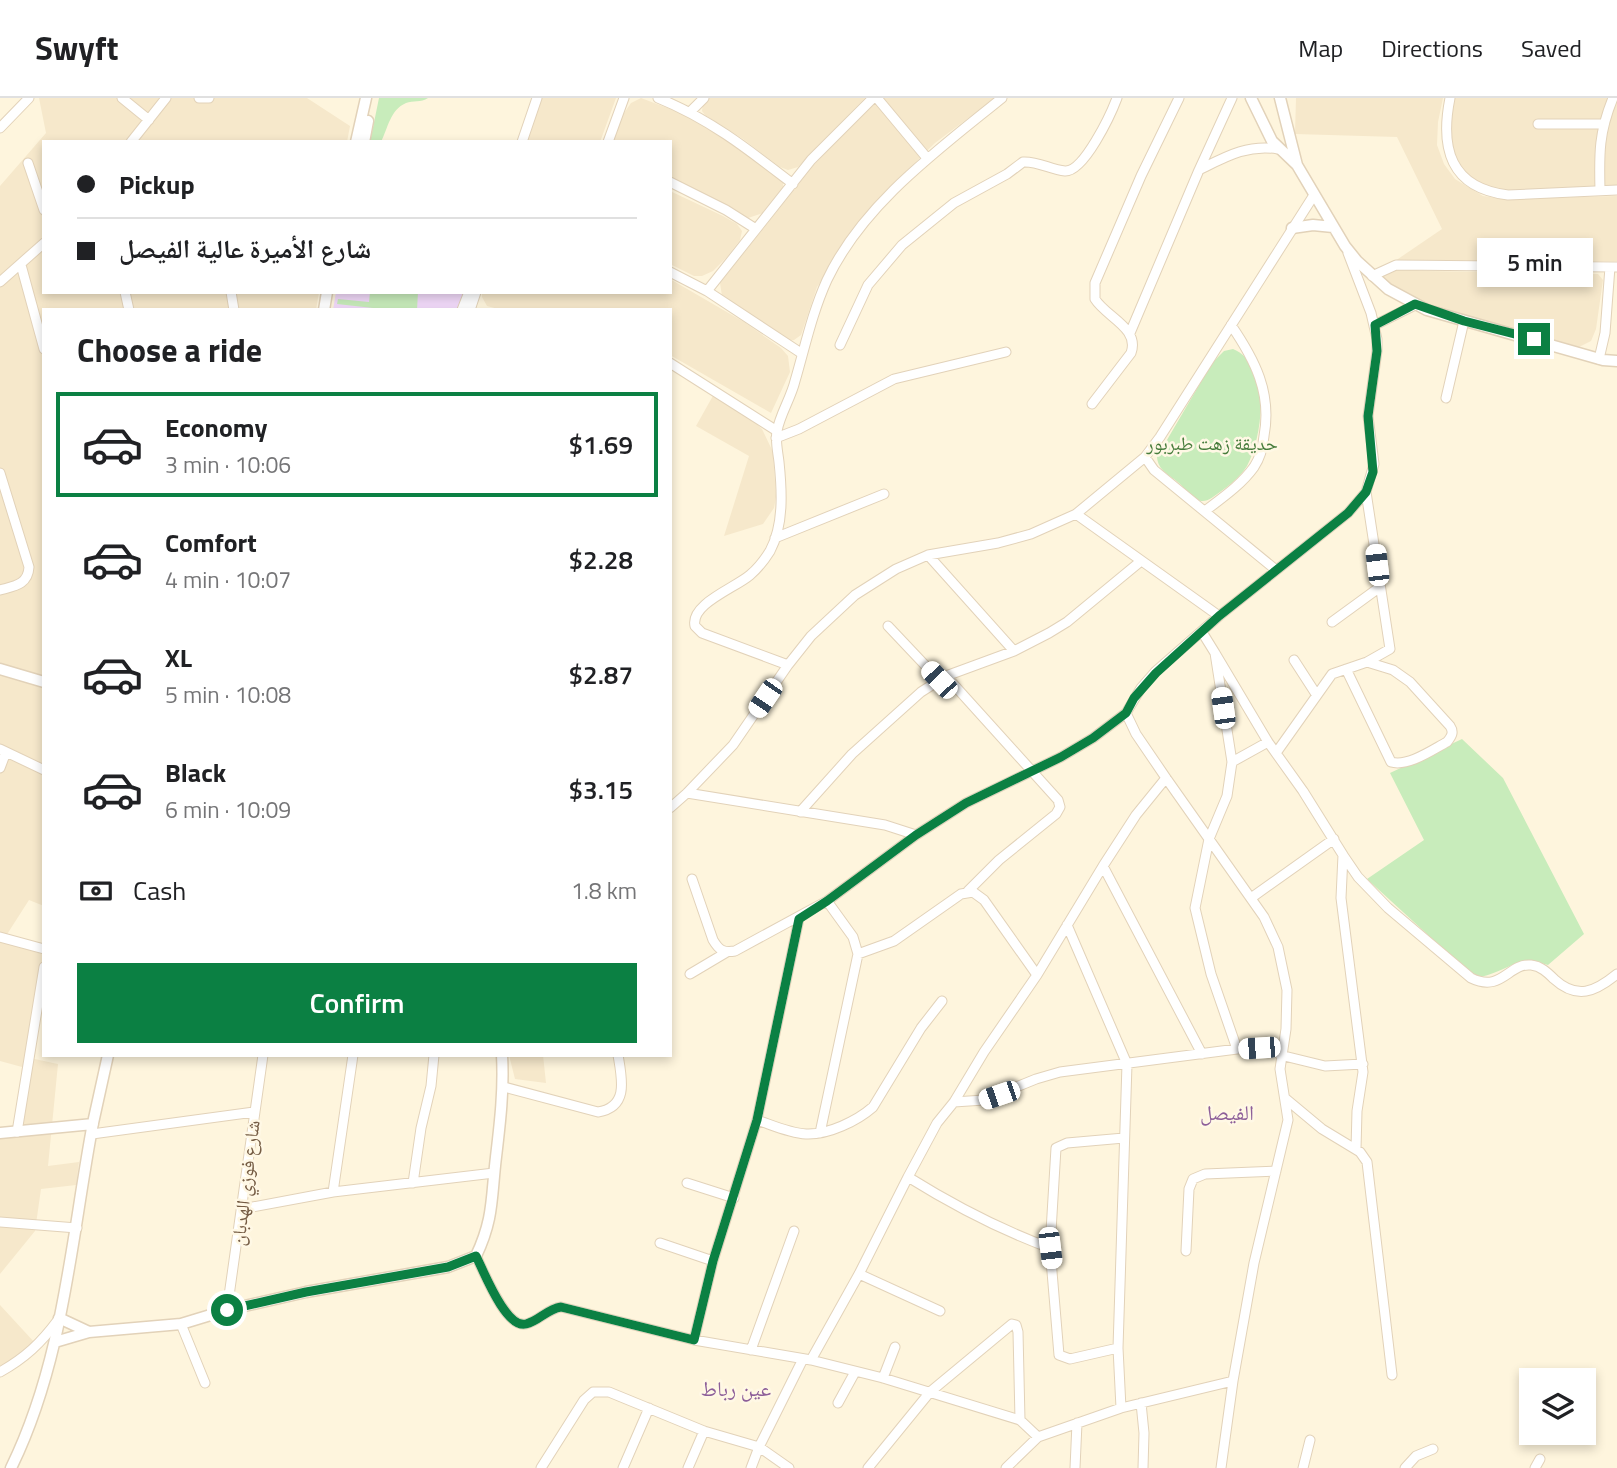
<!DOCTYPE html>
<html lang="en">
<head>
<meta charset="utf-8">
<style>
	body { margin:0; font-family:"Titillium Web","Noto Naskh Arabic",sans-serif; background:#f6f6f6; color:#202124; height:100vh; display:flex; flex-direction:column; font-size:26px; white-space:nowrap }
	* { box-sizing:border-box; margin:0 }
	p { font-size:23px; color:#757577 }
	.icon { flex:none; width:38px; height:38px; fill:none; stroke:currentColor; stroke-width:2; stroke-linecap:round; stroke-linejoin:round }
	.map { position:relative; flex:1; overflow:hidden }
	.side { position:absolute; left:42px; top:210px; width:630px; height:749px; display:flex; flex-direction:column; background:#fff; border-radius:0px; box-shadow:0 4px 10px #0003 }
	.side>* { flex:none }
	.hud { position:absolute; left:42px; top:42px; width:630px; height:154px; border-radius:0px; box-shadow:0 4px 10px #0003; display:grid; align-content:center; height:154px; padding:0 35px; background:#fff }
	.buttons { position:absolute; left:1519px; top:1270px; display:grid; gap:14px }
	.buttons a { display:grid; place-items:center; width:77px; height:77px; border-radius:0px; background:#fff; box-shadow:0 4px 10px #0003; font-size:35px }
	.end { position:absolute; width:32px; height:32px; margin:-16px; border:9px solid #0b8043; background:#fff; box-shadow:0 0 0 4px #fff }
	.from { border-radius:50% }
	.bubble { position:absolute; height:49px; border-radius:0px; background:#fff; box-shadow:0 4px 10px #0003; font-size:23px; font-weight:600; line-height:49px; text-align:center }
	.car { position:absolute; width:21px; height:42px; margin:-21px -10px; border-radius:9px; box-shadow:0 0 5px 2px #0007; background:linear-gradient(#fff 24%,#345 0 40%,#fff 0 76%,#345 0 86%,#fff 0) }
	.hud b { display:flex; align-items:center; gap:24px; height:66px; font-size:26px }
	.hud b+b { border-top:2px solid #e0e0e0 }
	.hud i { width:18px; height:18px; background:#202124 }
	ul { padding:0; list-style:none }
	li { display:flex; align-items:center; gap:21px; height:105px; margin:0 14px 10px; padding:0 21px; border:4px solid transparent; border-radius:0px }
	li div { flex:1 }
	li b { display:block; font-size:26px }
	li em { font-style:normal; font-weight:600 }
	li.current { border-color:#0b8043 }
	li>.icon { width:63px; height:63px; stroke-width:1.5 }
	h2 { padding:0 35px; font-size:32px; line-height:84px }
	.pay { display:flex; align-items:center; gap:18px; height:77px; padding:0 35px; font-size:26px }
	.pay p { margin-inline-start:auto }
	.action { display:flex; gap:14px; margin-top:auto; padding:14px 35px }
	.action a { flex:1; height:80px; border-radius:0px; background:#0b8043; color:#fff; font-size:28px; font-weight:600; line-height:80px; text-align:center }
	header { display:flex; align-items:center; gap:42px; box-sizing:border-box; height:98px; padding:0 35px; background:#fff; border-bottom:2px solid #e0e0e0 }
	header strong { font-size:33px }
	nav { display:flex; gap:38px; margin-inline-start:auto; font-size:24px }
	.map>svg:first-child { display:block }
</style>
</head>
<body>
<header>
<strong>Swyft</strong>
<nav><a>Map</a><a>Directions</a><a>Saved</a></nav>
</header>
<div class="map">
<svg width="1617" height="1370" viewBox="0 0 1617 1370">
	<rect width="100%" height="100%" fill="#fef5dd"/>
	<path fill="#f6e8cb" d="M39,0H307L350,28L347,44H44V194H319L316,212H44V808L29,802L4,841L44,857V885L30,960L58,966L48,1068L79,1064L76,1087L41,1091L35,1133L0,1176V1038H15L22,969L0,963V88L46,35Z
		M542,0H616L600,44H527Z
		M641,0L686,17L720,36L776,78L783,85V91L763,115L748,120L670,81V44H612L622,18L631,5Z
		M708,0H865L798,69L788,72L780,69L743,41L705,17L702,13L703,5Z
		M878,0H995L935,45L884,95L817,189L801,237L794,242L786,243L722,198L720,185L814,67Z
		M1296,0H1443L1438,24L1437,47L1444,66L1455,81L1483,98L1503,101L1617,98V163H1395L1442,131L1397,39L1295,36Z
		M1454,0H1617V89L1513,93L1495,92L1477,86L1462,72L1453,55L1447,33Z
		M670,93L723,118L737,126L742,133L740,142L727,159L713,173L702,178H694L670,166Z
		M1394,170L1428,173L1598,176L1603,182L1596,231L1591,243L1579,249L1418,204L1398,193L1382,177Z
		M670,181L744,224L781,250L788,258L790,274L771,315L670,257V212H502L487,208L482,199V194H670Z
		M714,296L748,318L762,331L773,354L776,399L774,410L763,426L724,438L749,358L696,328Z
		M509,957H543L546,985L515,981Z
		M0,1207L35,1245L0,1274Z"/>
	<path fill="#f2dafa" d="M336,194H467L460,212H333Z"/>
	<path fill="#c8ecbb" d="M379,0H428C421,5 413,2 406,5C390,12 388,30 381,44H370Z
		M370,194H418L417,212L382,211L337,206L338,201L369,204Z
		M1233,251C1272,267 1263,338 1247,368C1240,379 1230,387 1220,394C1214,398 1208,404 1201,403C1192,401 1186,392 1180,386C1170,377 1158,373 1157,359L1212,265L1224,253Z
		M1462,641L1503,680L1584,836L1548,867C1514,856 1508,875 1475,880L1367,781L1424,742L1390,675Z"/>
	<g fill="none" stroke-linecap="round" stroke-linejoin="round">
		<g stroke="#e2d2b9" stroke-width="11">
			<path id="minor" d="M122,0L149,22
				M199,0H209
				M658,0C710,21 749,52 793,86
				M877,0L927,60
				M1450,0C1440,50 1450,90 1508,97L1617,92
				M691,13L704,0
				M1538,26H1603
				M0,30L29,0
				M131,44L166,0
				M522,44L537,0
				M608,44L624,0
				M28,65L44,112
				M1199,72C1225,59 1247,46 1278,51
				M670,84L726,112L756,131
				M1600,92C1599,55 1599,34 1613,0
				M21,167L44,251
				M670,174L707,193L801,255
				M1372,178L1396,167L1617,169
				M0,184L44,145
				M707,193L811,62L873,0
				M125,194L129,212
				M231,194L234,212
				M462,212L469,194
				M470,212L476,194
				M1375,227L1415,207
				M1130,235L1199,72L1232,0
				M840,247L868,187L902,147L954,105L1007,76L1023,64C1038,63 1051,72 1065,73C1084,74 1111,16 1117,0
				M1599,261L1605,235L1610,169
				M670,265L777,333
				M1446,300L1464,223
				M1092,306L1131,255C1140,230 1106,219 1095,201V185L1141,78L1179,0
				M776,340L799,331L894,281L1006,254
				M1145,359L1154,372L1276,472
				M0,375L29,469C28,487 14,488 0,492
				M1205,413C1222,400 1241,387 1254,369C1260,360 1263,349 1264,338C1272,295 1255,262 1231,227
				M1076,416L1219,518
				M775,440L884,396
				M928,457L1014,553
				M1332,524L1380,489
				M888,528L939,582
				M1202,534L1215,555L1232,664L1227,698L1209,741L1195,810L1211,876L1237,951
				M1215,555L1268,644L1303,693L1343,757L1341,800L1363,974L1357,1013L1356,1051
				M1294,562L1316,596
				M788,567L702,535L695,528C690,506 735,490 750,477C757,471 765,461 770,453C784,427 782,393 779,364C778,355 775,342 777,333C780,316 791,300 795,283C805,249 812,215 827,182C863,106 938,52 1002,0
				M1346,571L1391,664C1408,669 1432,652 1447,644C1452,638 1454,634 1450,628L1410,584L1393,572L1367,564
				M946,578L1058,702L1060,709L1056,716L999,762L968,793
				M0,651L44,672
				M1276,655L1332,576L1367,564L1390,551L1366,394
				M1232,664L1268,644
				M0,670L6,654
				M687,695L885,727L916,737
				M670,710L687,695L733,647L788,567L811,538L855,497L896,471L928,457L998,445L1031,436L1076,416L1145,359L1160,339L1314,97
				M800,714L852,656L921,594L946,578L1014,553L1049,535L1067,524L1141,463
				M1343,757L1358,779L1388,810L1471,880C1502,895 1508,865 1531,867C1541,868 1548,875 1554,881C1577,902 1595,894 1617,876
				M1103,768L1202,956
				M692,781L713,842C719,852 723,855 735,853L827,803L916,737L966,705L1061,659L1093,640L1126,615
				M1251,800L1334,741
				M1067,827L1127,966L1118,1250L1121,1310
				M0,839L44,851
				M858,856L894,843L961,796L973,794L984,802L1037,877
				M690,876L727,854
				M1280,957L1325,968L1363,966
				M504,989L598,1014C629,1009 622,981 618,957
				M1286,1001L1322,1031L1360,1054L1367,1064L1392,1277
				M954,1004L984,1002L1036,981L1060,974L1237,951L1282,948
				M757,1022C772,1027 789,1035 806,1036C828,1037 857,1023 873,1009L921,930L942,903
				M17,1034L44,869
				M820,1035L858,856L853,839L827,803
				M92,1036L254,1014
				M1124,1040L1067,1045L1056,1050L1050,1150C1001,1132 953,1107 908,1079L937,1025L954,1004L984,954L1037,877L1103,768L1136,717L1166,680
				M413,1085L421,1030L431,988L434,957
				M687,1085L734,1100
				M333,1094L353,957
				M242,1111L333,1094L494,1075
				M0,1124L77,1130
				M660,1145L713,1163
				M1050,1150L1059,1257L1070,1261L1118,1250
				M1186,1153L1189,1091L1193,1081L1205,1076L1276,1073
				M476,1158C484,1174 506,1231 526,1226C539,1223 547,1211 561,1209L694,1242L811,1262L883,1280L1020,1322L1038,1339
				M859,1176L940,1213
				M227,1212L263,957
				M181,1226L205,1285
				M694,1242L713,1163L757,1022L799,821
				M751,1252L794,1133
				M811,1262L859,1176L908,1079
				M0,1274C25,1260 41,1245 58,1222
				M883,1280L895,1249
				M838,1305L855,1274
				M1141,1305L1144,1335L1143,1370
				M541,1370L584,1302L593,1294H609L704,1333L759,1349L803,1261
				M623,1370L649,1310
				M688,1370L704,1333
				M751,1370L759,1349L789,1370
				M868,1370L930,1294L1012,1226L1016,1227L1018,1234L1020,1322
				M1006,1370L1038,1339L1121,1310L1233,1283
				M1075,1370L1077,1325
				M1221,1370L1233,1283L1254,1165L1288,1022L1280,971L1286,931L1287,892L1278,849L1264,819L1166,680L1136,636L1126,615L1141,590L1155,574L1219,518L1348,415L1366,394L1374,366L1368,318L1377,253V241L1371,215L1348,155
				M1303,1370L1310,1342
				M1405,1370L1416,1358L1433,1351
				M1535,1370L1540,1361"/>
		</g>
		<g stroke="#e2d2b9" stroke-width="13">
			<path id="tertiary" d="M1251,0L1272,43L1297,67
				M1280,0L1297,67L1345,148L1357,163L1388,191L1427,212L1603,262L1617,263
				M356,44L366,0
				M364,44L368,23
				M1292,130L1313,127L1333,129
				M324,212L327,194
				M0,571L44,584
				M0,1035L93,1026
				M59,1220L89,1234
				M55,1244L89,1234L181,1226L227,1212L306,1194L448,1169L476,1158C494,1120 491,1100 496,1059C500,1025 504,992 502,957
				M11,1370C64,1262 71,1141 93,1025C98,1002 103,980 108,957"/>
		</g>
		<use href="#minor" stroke="#fff" stroke-width="9"/>
		<use href="#tertiary" stroke="#fff" stroke-width="10"/>
	</g>
	<g fill="none" stroke-linecap="round" stroke-linejoin="round">
		<path stroke="#0b8043" stroke-width="9" d="M227,1212L306,1194L448,1169L476,1158C484,1174 506,1231 526,1226C539,1223 547,1211 561,1209L694,1242L713,1163L757,1022L799,821L827,803L916,737L966,705L1061,659L1093,640L1126,615L1134,600L1156,575L1219,518L1348,415L1366,394L1373,374L1368,318L1377,253L1375,227L1415,206L1464,223L1534,241"/>
	</g>
	<g text-anchor="middle" stroke-width="5" stroke-linejoin="round" paint-order="stroke">
		<g font-size="19" fill="#467c3b" stroke="#fff8e5">
			<text x="1212" y="352">حديقة زهت طبربور</text>
		</g>
		<g font-size="19" fill="#755c44" stroke="#fff8e5">
			<text transform="translate(245 1085) rotate(-83)" y="7">شارع فوزي الهدبان</text>
		</g>
		<g font-size="21" fill="#8d5f99" stroke="#fff8e5">
			<text x="1227" y="1022">الفيصل</text>
			<text x="736" y="1298">عين رباط</text>
		</g>
	</g>
</svg>
<div class="buttons">
<a><svg class="icon" aria-label="layers" viewBox="0 0 24 24"><path d="M12 4l9 5-9 5-9-5zM3 14l9 5 9-5"/></svg></a>
</div>
<i class="end from" style="left:227px;top:1212px"></i>
<i class="end" style="left:1534px;top:241px"></i>
<div class="bubble" style="left:1477px;top:140px;width:116px">5 min</div>
<i class="car" style="left:1377px;top:467px;rotate:353deg"></i>
<i class="car" style="left:939px;top:582px;rotate:317deg"></i>
<i class="car" style="left:765px;top:600px;rotate:214deg"></i>
<i class="car" style="left:1223px;top:610px;rotate:352deg"></i>
<i class="car" style="left:1259px;top:950px;rotate:266deg"></i>
<i class="car" style="left:999px;top:997px;rotate:251deg"></i>
<i class="car" style="left:1050px;top:1150px;rotate:173deg"></i>
<div class="hud">
<b><i class="from"></i>Pickup</b>
<b><i></i>شارع الأميرة عالية الفيصل</b>
</div>
<section class="side">
<h2>Choose a ride</h2>
<ul>
<li class="current"><svg class="icon" aria-label="car" viewBox="0 0 24 24"><path d="M5 17H2v-5l4-1 3-4h7l3 4 3 1v5h-3M9 17h6M6 11h13"/><circle cx="7" cy="17" r="2"/><circle cx="17" cy="17" r="2"/></svg><div><b>Economy</b><p>3 min · 10:06</p></div><em>$1.69</em></li>
<li><svg class="icon" aria-label="car" viewBox="0 0 24 24"><path d="M5 17H2v-5l4-1 3-4h7l3 4 3 1v5h-3M9 17h6M6 11h13"/><circle cx="7" cy="17" r="2"/><circle cx="17" cy="17" r="2"/></svg><div><b>Comfort</b><p>4 min · 10:07</p></div><em>$2.28</em></li>
<li><svg class="icon" aria-label="car" viewBox="0 0 24 24"><path d="M5 17H2v-5l4-1 3-4h7l3 4 3 1v5h-3M9 17h6M6 11h13"/><circle cx="7" cy="17" r="2"/><circle cx="17" cy="17" r="2"/></svg><div><b>XL</b><p>5 min · 10:08</p></div><em>$2.87</em></li>
<li><svg class="icon" aria-label="car" viewBox="0 0 24 24"><path d="M5 17H2v-5l4-1 3-4h7l3 4 3 1v5h-3M9 17h6M6 11h13"/><circle cx="7" cy="17" r="2"/><circle cx="17" cy="17" r="2"/></svg><div><b>Black</b><p>6 min · 10:09</p></div><em>$3.15</em></li>
</ul>
<div class="pay"><svg class="icon" aria-label="cash" viewBox="0 0 24 24"><path d="M3 7h18v10H3z"/><circle cx="12" cy="12" r="2"/></svg>Cash<p>1.8 km</p></div>
<div class="action"><a>Confirm</a></div>
</section>
</div>
</body>
</html>
